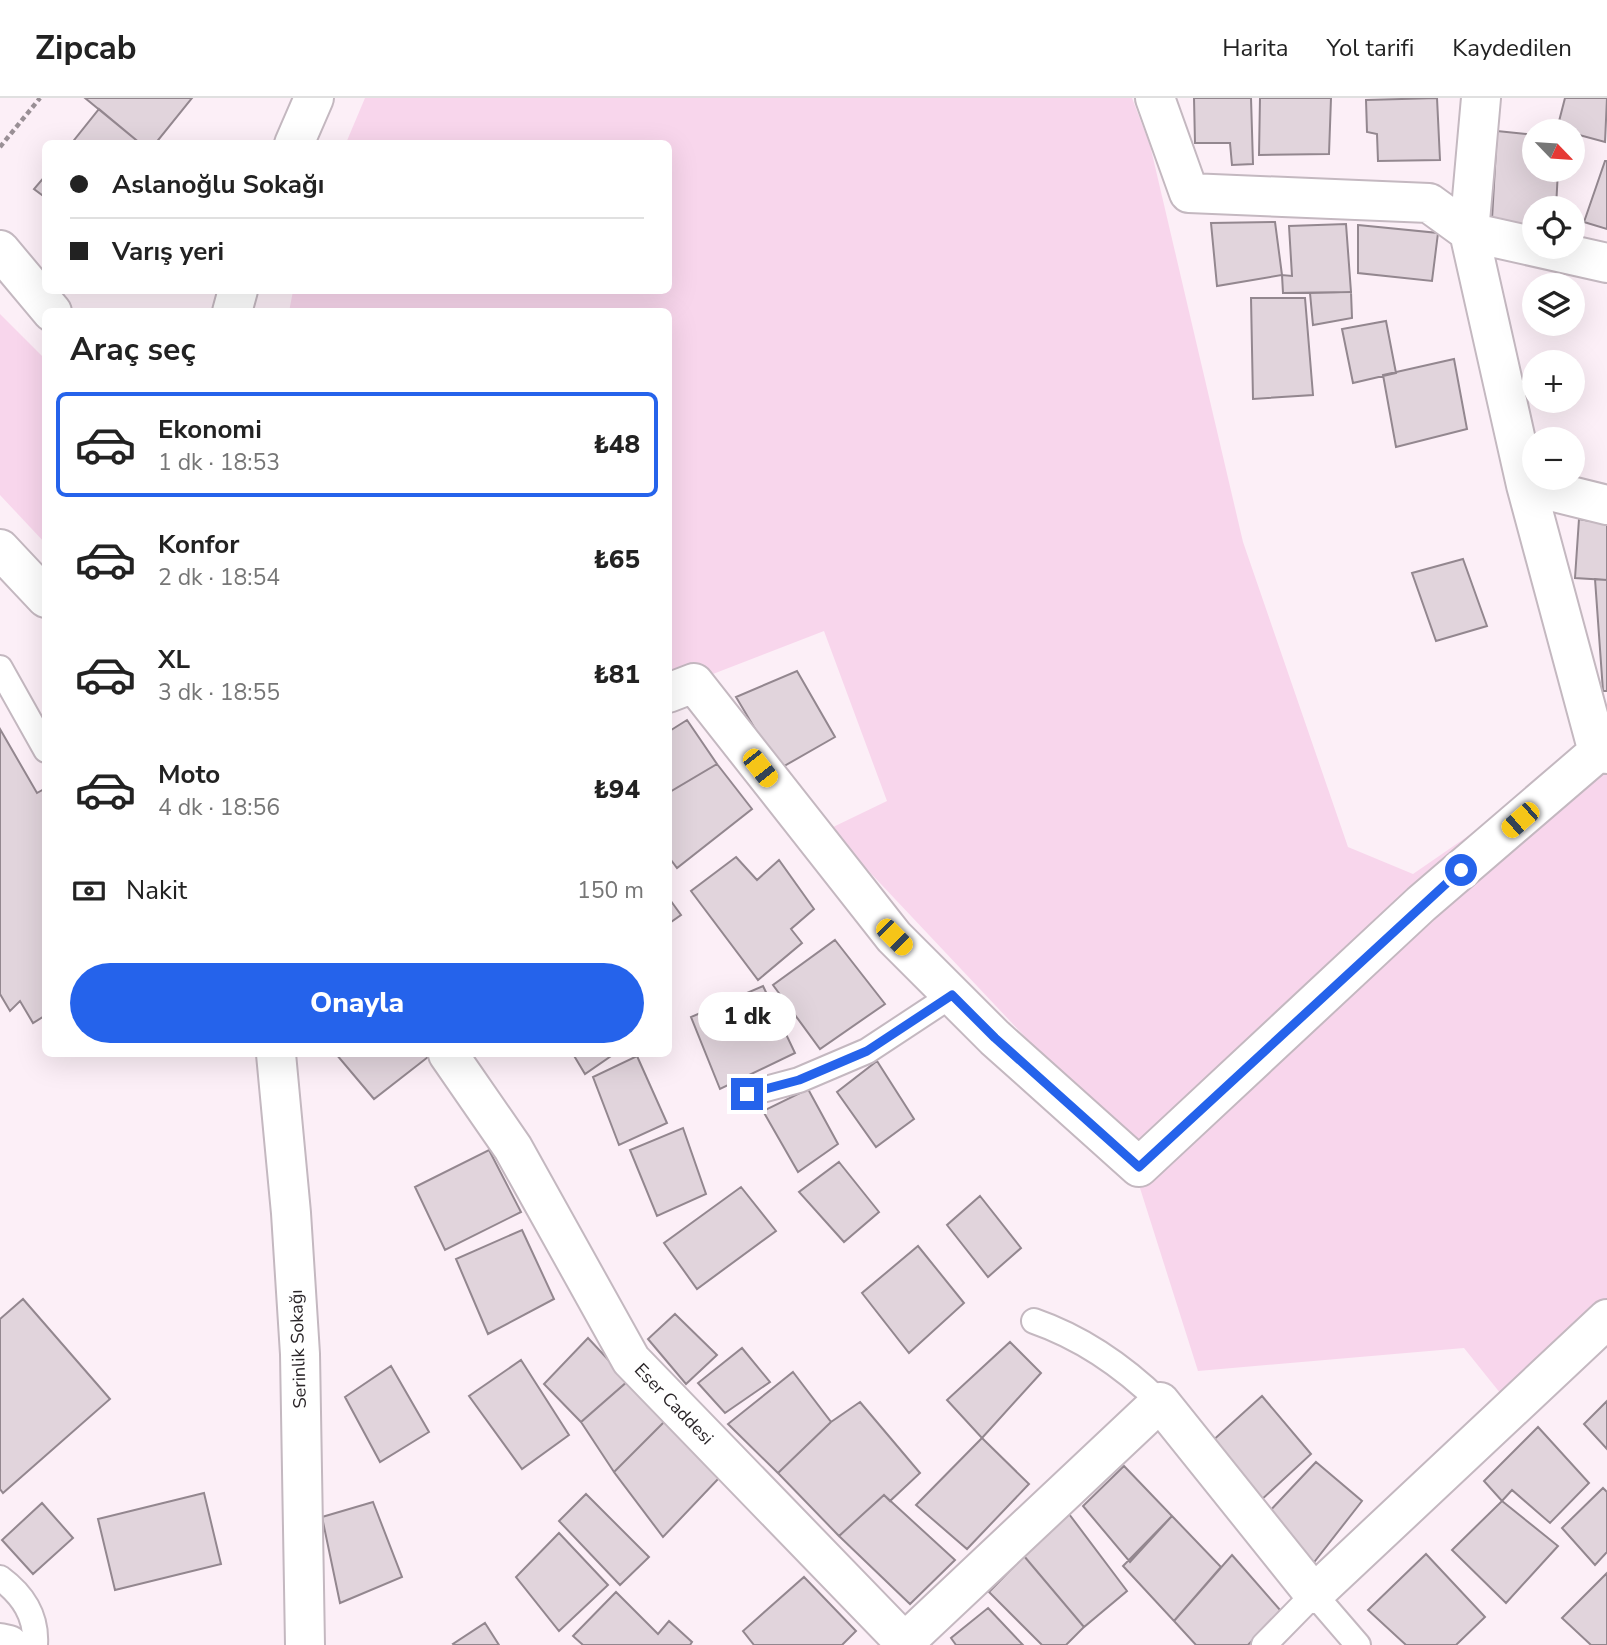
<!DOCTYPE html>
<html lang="tr">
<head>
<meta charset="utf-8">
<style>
	body { margin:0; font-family:"Nunito Sans",sans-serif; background:#f6f6f6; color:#222; height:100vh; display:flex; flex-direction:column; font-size:26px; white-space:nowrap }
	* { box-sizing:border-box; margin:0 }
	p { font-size:23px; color:#767676 }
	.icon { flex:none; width:38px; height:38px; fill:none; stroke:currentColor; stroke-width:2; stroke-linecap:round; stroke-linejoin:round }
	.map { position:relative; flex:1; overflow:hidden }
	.panel { position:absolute; left:42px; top:210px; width:630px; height:749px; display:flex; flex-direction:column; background:#fff; border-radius:10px; box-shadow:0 7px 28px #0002 }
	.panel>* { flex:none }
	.top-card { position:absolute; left:42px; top:42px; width:630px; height:154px; border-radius:10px; box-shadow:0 7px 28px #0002; display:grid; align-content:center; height:154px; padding:0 28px; background:#fff }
	.needle { width:46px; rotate:115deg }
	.fabs { position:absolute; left:1522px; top:21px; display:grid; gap:14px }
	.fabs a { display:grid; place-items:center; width:63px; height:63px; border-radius:50%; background:#fff; box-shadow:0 7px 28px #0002; font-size:35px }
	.end { position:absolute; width:32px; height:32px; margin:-16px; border:9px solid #2563eb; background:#fff; box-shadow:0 0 0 4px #fff }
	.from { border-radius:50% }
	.bubble { position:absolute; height:49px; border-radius:24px; background:#fff; box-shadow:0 7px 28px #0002; font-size:23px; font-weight:800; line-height:49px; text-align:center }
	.car { position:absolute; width:21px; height:42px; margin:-21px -10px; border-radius:9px; box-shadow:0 0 5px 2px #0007; background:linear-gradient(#f5c518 24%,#345 0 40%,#f5c518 0 76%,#345 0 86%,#f5c518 0) }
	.top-card b { display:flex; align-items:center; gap:24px; height:66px; font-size:26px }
	.top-card b+b { border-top:2px solid #e0e0e0 }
	.top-card i { width:18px; height:18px; background:#222 }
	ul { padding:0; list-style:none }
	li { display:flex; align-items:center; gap:21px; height:105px; margin:0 14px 10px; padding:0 14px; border:4px solid transparent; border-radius:10px }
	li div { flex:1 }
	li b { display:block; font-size:26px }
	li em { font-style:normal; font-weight:800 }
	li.selected { border-color:#2563eb }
	li>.icon { width:63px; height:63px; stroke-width:1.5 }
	h2 { padding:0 28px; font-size:32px; line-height:84px }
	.pay { display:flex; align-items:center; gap:18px; height:77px; padding:0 28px; font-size:26px }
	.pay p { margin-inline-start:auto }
	.cta { display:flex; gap:14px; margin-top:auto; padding:14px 28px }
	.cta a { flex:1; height:80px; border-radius:42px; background:#2563eb; color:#fff; font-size:28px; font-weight:800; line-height:80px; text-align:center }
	header { display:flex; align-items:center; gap:42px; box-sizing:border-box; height:98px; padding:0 35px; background:#fff; border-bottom:2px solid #e0e0e0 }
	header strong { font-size:33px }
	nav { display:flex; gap:38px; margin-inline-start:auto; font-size:24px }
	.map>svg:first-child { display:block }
</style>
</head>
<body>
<header>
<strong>Zipcab</strong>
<nav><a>Harita</a><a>Yol tarifi</a><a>Kaydedilen</a></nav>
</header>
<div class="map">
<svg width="1607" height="1547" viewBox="0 0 1607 1547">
	<rect width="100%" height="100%" fill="#fceff7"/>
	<path fill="#f8d6ec" d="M365,0H1132L1150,47L1243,444L1348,749L1413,776L1575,664L1607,672V1234L1517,1316L1464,1250L1198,1273L1126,1046L829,731L887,703L824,533L669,593L668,214H289L293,193L668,192V46L346,45Z
		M0,216L45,261V445L0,397Z"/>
	<path fill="#e1d4dc" stroke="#93878f" stroke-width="2" d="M85,0H192L155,46H141Z
		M1194,0H1251L1253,66L1232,67L1230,45H1195Z
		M1260,0H1331L1329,56L1259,57Z
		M1437,0L1440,62L1378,63L1377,36L1367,34L1366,2Z
		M1565,0H1607L1605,44L1557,31Z
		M99,11L141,46H71Z
		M1497,33L1535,37V72H1558L1556,110H1535V130L1492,121Z
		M1605,63H1607V131L1584,124Z
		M46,77V100L34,91Z
		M1275,124L1282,177L1217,188L1211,125Z
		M1346,126L1351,194L1283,195L1282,177L1292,178L1289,128Z
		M1358,127L1438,135L1432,183L1358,175Z
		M1351,194L1352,220L1313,227L1310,195Z
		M1251,200H1305L1313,297L1253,301Z
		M1386,223L1396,275L1353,285L1342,231Z
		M1454,261L1467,331L1396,349L1383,277Z
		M1579,421L1607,426V482L1575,480Z
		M1463,461L1487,528L1436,543L1412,475Z
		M1595,481L1607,482V593H1603Z
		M797,573L835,639L779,671L736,599Z
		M687,622L717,666L668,695V634Z
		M0,631L37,695L46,690V917L33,925L20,903L10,913L0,896Z
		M717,666L752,711L677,770L668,758V695Z
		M736,759L757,782L779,762L814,811L791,831L802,845L758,882L691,793Z
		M668,799L681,817L668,826Z
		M835,842L885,906L820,951L773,887Z
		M763,888L795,955L720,991L691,919Z
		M336,956H425L428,959L374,1001Z
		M573,956H614L585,976Z
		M637,958L667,1025L619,1047L593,979Z
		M877,963L914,1021L876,1049L837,994Z
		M808,991L838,1046L798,1074L763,1013Z
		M683,1030L706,1096L657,1118L630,1052Z
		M489,1052L521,1114L445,1152L415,1089Z
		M839,1064L879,1114L844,1144L799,1094Z
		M741,1089L776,1133L697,1191L664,1145Z
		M980,1098L1021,1150L988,1179L947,1127Z
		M522,1132L554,1201L488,1236L456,1161Z
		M918,1148L964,1205L909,1255L862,1195Z
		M23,1201L110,1301L3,1395L0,1391V1221Z
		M675,1216L717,1257L686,1286L648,1241Z
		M588,1240L628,1283L581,1324L544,1286Z
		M1010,1244L1041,1275L982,1340L947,1302Z
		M742,1250L770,1284L725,1315L698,1285Z
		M521,1262L569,1337L522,1371L469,1298Z
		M391,1268L429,1334L380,1364L345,1299Z
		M793,1274L831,1324L778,1375L728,1326Z
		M628,1283L666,1322L614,1374L581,1324Z
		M1262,1298L1311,1356L1259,1404L1210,1345Z
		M1607,1303V1351L1584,1326Z
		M860,1304L920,1375L890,1403L884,1397L839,1438L778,1375L831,1324Z
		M666,1322L720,1379L663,1439L614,1374Z
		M1538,1329L1589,1385L1550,1425L1512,1392L1502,1403L1484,1383Z
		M982,1340L1029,1386L967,1451L916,1407Z
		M1316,1364L1362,1403L1308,1472L1265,1418Z
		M1124,1368L1172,1418L1130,1464L1083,1408Z
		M1603,1390L1607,1394V1454L1595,1467L1562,1430Z
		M204,1395L221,1466L115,1492L98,1421Z
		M586,1396L649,1459L620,1487L559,1423Z
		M884,1397L955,1462L910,1506L839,1438Z
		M1502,1403L1558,1448L1506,1505L1452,1452Z
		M373,1404L402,1479L340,1505L322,1419Z
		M42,1405L73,1440L33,1476L2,1442Z
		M1066,1412L1127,1493L1084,1529L1024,1458Z
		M1172,1418L1221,1469L1174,1523L1123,1468Z
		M559,1435L608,1487L559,1533L516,1479Z
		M1426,1456L1485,1519L1456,1547H1406L1368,1512Z
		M1232,1457L1281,1513L1248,1547H1196L1174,1523Z
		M1024,1458L1084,1529L1066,1547H1042L989,1494Z
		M1607,1475V1547H1591L1562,1520Z
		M804,1479L856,1533L842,1547H754L743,1533Z
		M616,1494L658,1536L669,1523L692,1544L690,1547H583L573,1538Z
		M988,1510L1023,1547H956L951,1540Z
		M485,1525L499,1547H454L453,1546Z"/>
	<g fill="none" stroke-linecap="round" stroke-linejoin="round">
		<g stroke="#c4b8c0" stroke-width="28">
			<path id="service" d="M0,570L46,652
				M747,996L799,982L867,953L952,897
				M1034,1223C1083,1240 1123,1268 1160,1304
				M0,1480C23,1497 37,1518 35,1547
				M1264,1547L1314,1496L1358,1547"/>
		</g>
		<g stroke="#c4b8c0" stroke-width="42">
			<path id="minor" d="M1155,0L1189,95L1429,105L1469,134L1526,387L1598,654L1607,656
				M1481,0L1469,134L1607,165
				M294,46L314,0
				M0,152L52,214
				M232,214L238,192
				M1526,387L1607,407
				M0,451L46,500
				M668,595L694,585L894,839L995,940L1139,1069L1421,806L1598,654
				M276,956L291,1115L300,1256L305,1547
				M448,956L513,1050L631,1262L907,1547
				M905,1544L1160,1304L1314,1496L1607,1221
				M0,1545L9,1547"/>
		</g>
		<path stroke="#998f95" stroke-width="4.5" stroke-dasharray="5 3.5" stroke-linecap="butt" d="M0,49L40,0"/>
		<use href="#service" stroke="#fff" stroke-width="24"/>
		<use href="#minor" stroke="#fff" stroke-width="38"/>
	</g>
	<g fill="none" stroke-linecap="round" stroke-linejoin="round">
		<path stroke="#2563eb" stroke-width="9" d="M747,996L799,982L867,953L952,897L995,940L1139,1069L1461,772"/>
	</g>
	<g text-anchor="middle" stroke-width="6" stroke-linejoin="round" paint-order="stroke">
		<g font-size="18" fill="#2b2629" stroke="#fff">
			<text transform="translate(298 1251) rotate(-92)" y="6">Serinlik Sokağı</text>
			<text transform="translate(674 1306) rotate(46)" y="6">Eser Caddesi</text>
		</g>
	</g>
</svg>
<div class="fabs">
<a><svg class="needle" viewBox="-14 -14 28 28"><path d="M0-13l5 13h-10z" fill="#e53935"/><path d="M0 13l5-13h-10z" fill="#767676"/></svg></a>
<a><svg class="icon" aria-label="locate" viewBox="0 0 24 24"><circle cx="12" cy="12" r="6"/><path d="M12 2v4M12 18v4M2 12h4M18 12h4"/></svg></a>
<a><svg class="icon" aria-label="layers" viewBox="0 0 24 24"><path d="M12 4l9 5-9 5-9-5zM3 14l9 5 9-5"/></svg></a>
<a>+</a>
<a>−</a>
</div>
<i class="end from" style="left:1461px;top:772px"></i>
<i class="end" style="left:747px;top:996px"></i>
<div class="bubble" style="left:698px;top:894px;width:98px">1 dk</div>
<i class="car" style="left:760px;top:670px;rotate:142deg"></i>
<i class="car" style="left:1520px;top:722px;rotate:229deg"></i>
<i class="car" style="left:894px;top:839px;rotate:135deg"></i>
<div class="top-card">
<b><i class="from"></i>Aslanoğlu Sokağı</b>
<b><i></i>Varış yeri</b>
</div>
<section class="panel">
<h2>Araç seç</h2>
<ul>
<li class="selected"><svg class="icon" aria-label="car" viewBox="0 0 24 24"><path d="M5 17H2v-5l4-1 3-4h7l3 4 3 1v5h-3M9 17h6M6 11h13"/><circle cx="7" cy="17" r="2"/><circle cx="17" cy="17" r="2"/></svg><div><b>Ekonomi</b><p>1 dk · 18:53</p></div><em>₺48</em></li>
<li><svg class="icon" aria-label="car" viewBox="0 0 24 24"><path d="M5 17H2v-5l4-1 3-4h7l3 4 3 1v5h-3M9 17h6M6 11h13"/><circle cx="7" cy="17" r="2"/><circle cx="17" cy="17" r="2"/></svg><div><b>Konfor</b><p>2 dk · 18:54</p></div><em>₺65</em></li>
<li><svg class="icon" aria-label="car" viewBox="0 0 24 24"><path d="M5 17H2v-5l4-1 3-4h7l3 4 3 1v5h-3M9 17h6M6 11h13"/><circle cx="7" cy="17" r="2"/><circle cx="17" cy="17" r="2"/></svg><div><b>XL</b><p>3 dk · 18:55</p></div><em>₺81</em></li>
<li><svg class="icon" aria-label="car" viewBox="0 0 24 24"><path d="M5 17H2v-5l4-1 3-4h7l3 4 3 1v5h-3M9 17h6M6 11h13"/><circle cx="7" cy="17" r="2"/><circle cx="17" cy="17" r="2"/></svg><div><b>Moto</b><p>4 dk · 18:56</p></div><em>₺94</em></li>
</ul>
<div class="pay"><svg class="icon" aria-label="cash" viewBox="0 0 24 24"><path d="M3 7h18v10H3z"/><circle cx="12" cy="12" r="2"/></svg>Nakit<p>150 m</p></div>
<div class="cta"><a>Onayla</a></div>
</section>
</div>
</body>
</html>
